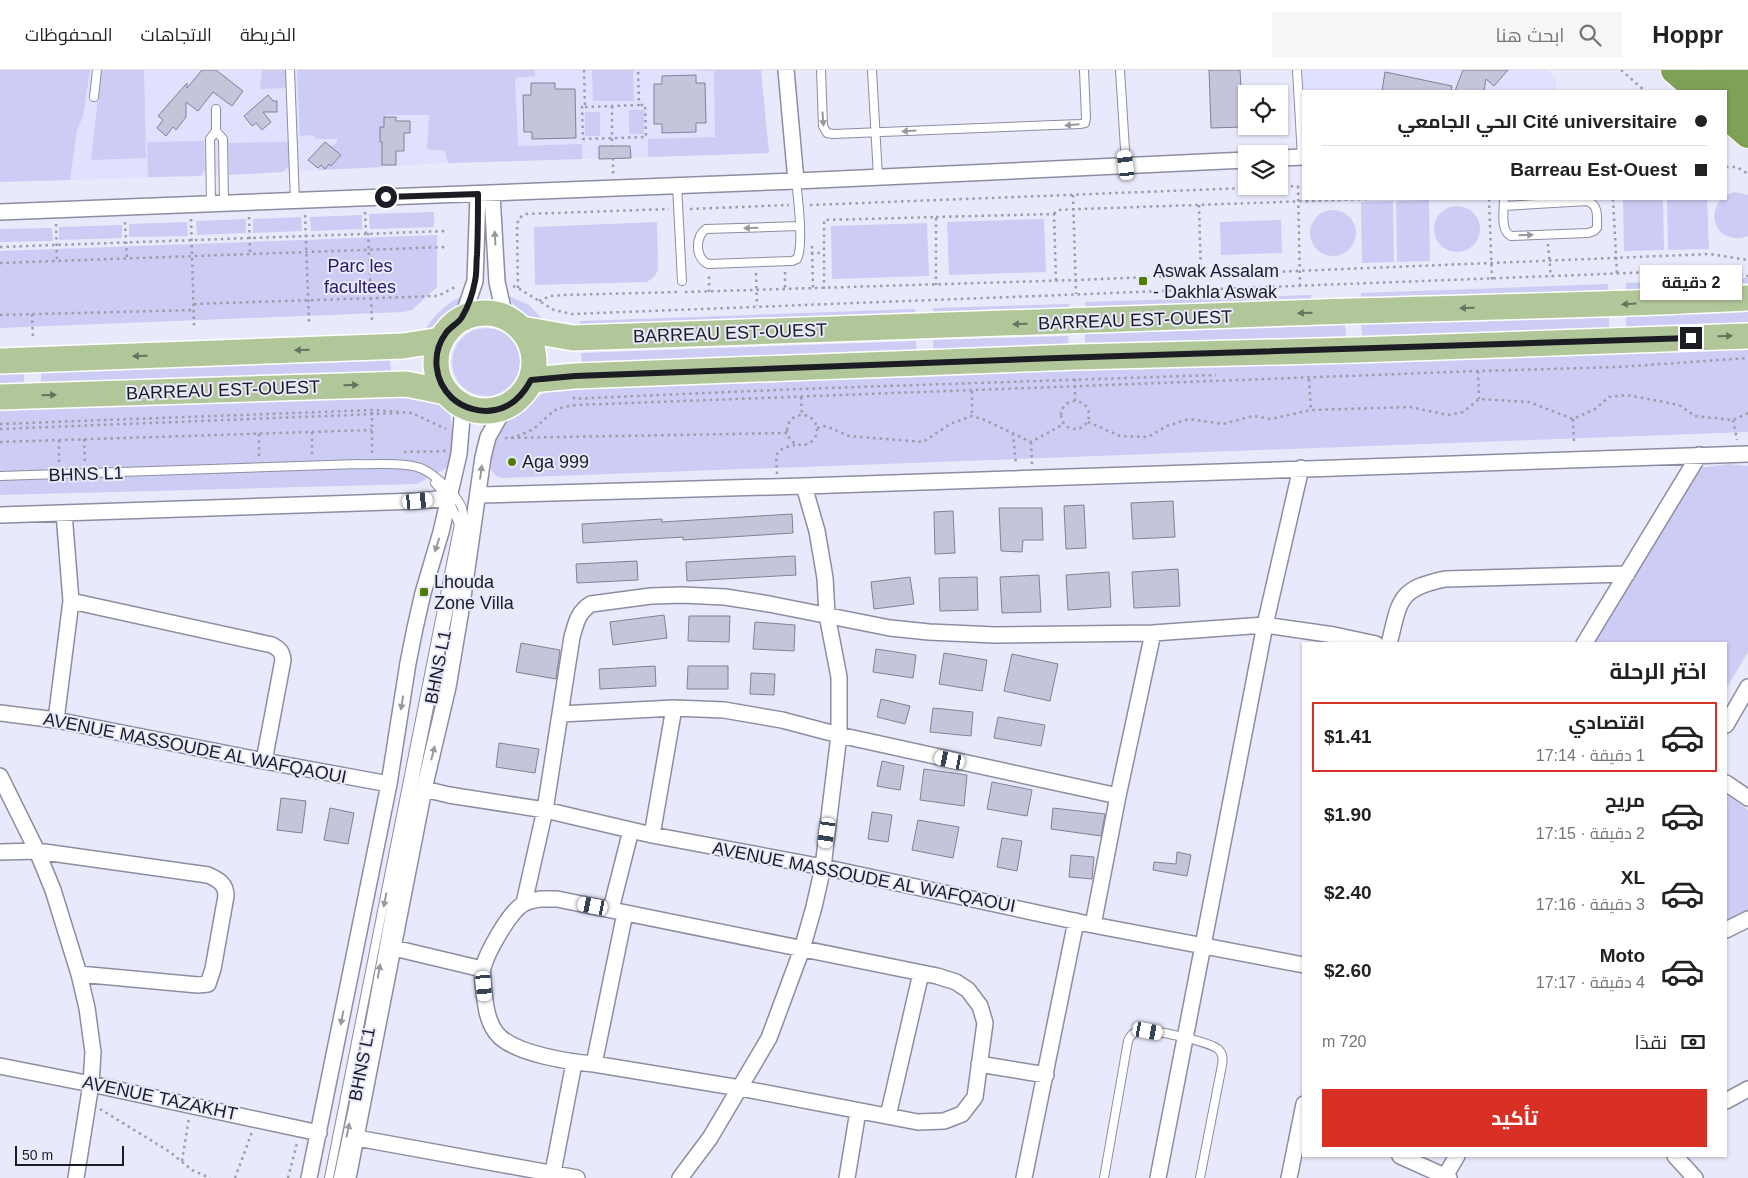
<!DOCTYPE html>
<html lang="ar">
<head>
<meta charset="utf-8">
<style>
	body { margin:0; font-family:Helvetica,Cairo,sans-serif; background:#f6f6f6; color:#222; direction:rtl; height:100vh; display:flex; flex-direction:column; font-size:19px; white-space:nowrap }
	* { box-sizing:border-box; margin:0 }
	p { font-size:16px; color:#767676 }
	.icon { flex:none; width:28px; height:28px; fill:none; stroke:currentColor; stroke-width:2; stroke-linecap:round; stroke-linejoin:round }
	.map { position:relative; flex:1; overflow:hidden; direction:ltr }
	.panel { position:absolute; left:1302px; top:572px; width:425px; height:515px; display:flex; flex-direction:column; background:#fff; border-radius:0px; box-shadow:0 1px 4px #0004; direction:rtl }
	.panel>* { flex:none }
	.banner { position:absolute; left:1302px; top:20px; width:425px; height:110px; border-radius:0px; box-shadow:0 1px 4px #0004; direction:rtl; display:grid; align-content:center; height:110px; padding:0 20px; background:#fff }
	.tools { position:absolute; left:1238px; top:15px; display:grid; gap:10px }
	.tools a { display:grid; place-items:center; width:50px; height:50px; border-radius:0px; background:#fff; box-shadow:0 1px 4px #0004; font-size:25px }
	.scale { position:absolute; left:15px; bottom:12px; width:109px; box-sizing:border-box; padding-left:5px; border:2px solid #1c1c25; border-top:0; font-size:14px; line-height:18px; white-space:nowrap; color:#1c1c25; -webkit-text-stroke:4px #e9e9fc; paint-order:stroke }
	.end { position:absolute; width:22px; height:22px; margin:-11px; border:6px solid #1c1c25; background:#fff; box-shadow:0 0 0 2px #fff }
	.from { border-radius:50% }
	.bubble { position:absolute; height:35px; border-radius:0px; background:#fff; box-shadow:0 1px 4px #0004; font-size:16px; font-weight:700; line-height:35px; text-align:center; direction:rtl }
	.car { position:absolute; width:15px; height:30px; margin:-15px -8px; border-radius:6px; box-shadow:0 0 4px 1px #0007; background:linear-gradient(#fff 24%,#345 0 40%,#fff 0 76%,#345 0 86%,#fff 0) }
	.banner b { display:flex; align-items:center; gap:18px; height:48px; font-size:19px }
	.banner b+b { border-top:1px solid #e0e0e0 }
	.banner i { width:12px; height:12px; background:#222 }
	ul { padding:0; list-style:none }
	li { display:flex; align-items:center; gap:15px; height:70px; margin:0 10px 8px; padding:0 10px; border:2px solid transparent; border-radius:0px }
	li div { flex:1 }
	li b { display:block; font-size:19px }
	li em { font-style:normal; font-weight:700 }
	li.on { border-color:#d93025 }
	li>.icon { width:45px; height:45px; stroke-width:1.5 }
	h2 { padding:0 20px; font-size:22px; line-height:60px }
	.pay { display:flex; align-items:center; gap:12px; height:55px; padding:0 20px; font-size:19px }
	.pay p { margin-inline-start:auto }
	.primary-button { display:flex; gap:10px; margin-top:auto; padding:10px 20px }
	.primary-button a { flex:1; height:58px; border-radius:0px; background:#d93025; color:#fff; font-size:20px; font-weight:700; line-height:58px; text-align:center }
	header { display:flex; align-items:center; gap:30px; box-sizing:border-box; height:70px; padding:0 25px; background:#fff; border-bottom:1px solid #e0e0e0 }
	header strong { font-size:24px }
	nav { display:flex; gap:28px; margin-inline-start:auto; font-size:18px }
	.search { width:350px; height:45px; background:#f6f6f6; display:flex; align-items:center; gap:12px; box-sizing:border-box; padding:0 18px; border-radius:0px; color:#767676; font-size:19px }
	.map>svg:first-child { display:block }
</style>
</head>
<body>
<header>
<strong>Hoppr</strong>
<div class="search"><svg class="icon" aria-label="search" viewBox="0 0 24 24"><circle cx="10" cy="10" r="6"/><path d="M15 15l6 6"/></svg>ابحث هنا</div>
<nav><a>الخريطة</a><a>الاتجاهات</a><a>المحفوظات</a></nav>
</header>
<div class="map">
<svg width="1748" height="1108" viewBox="0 0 1748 1108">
	<rect width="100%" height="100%" fill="#e9e9fc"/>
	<path fill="#e0e0ff" d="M0,0H761L769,83L448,93L229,105L0,112Z
		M1302,0H1546L1556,8V21H1304V45Z"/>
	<path fill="#ccccf4" d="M0,0H90L83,46L77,60L70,110L0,112Z
		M101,0H144L146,88L91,90Z
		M262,0H286L287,18L260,19Z
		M297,0H535V6L515,8L518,76L582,74V89L448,93L445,81L427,79L429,45H387L384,46V57L380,58V72H382V97L318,100L321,95L325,99L329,94L332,96L341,85L331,77L337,72V69H316L313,65L300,66Z
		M592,0H633L634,31H593Z
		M691,0H761L769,83L648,87V69L715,67L714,1Z
		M629,40H644V64H629Z
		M585,42H600V66H585Z
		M204,71L205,100L200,106L148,107L147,72Z
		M288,72L289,96L282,102L229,105L228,73Z
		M1734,122L1748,125V166C1722,176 1704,150 1721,129H1726V125Z
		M1623,129H1663L1664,180L1624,181Z
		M1667,129H1707L1709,179L1668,180Z
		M1429,130L1430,191L1397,192L1396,131Z
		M1393,131L1394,192L1362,193L1361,132Z
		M1434 159a23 23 0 1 1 46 0a23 23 0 1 1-46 0Z
		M1310 163a23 23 0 1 1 46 0a23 23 0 1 1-46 0Z
		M434,142V157L370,159L369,144Z
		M362,145V159L311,161L310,147Z
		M301,147L302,161L253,163V149Z
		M246,149V163L197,165L196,151Z
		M1044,149L1046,202L949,205L947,152Z
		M1281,150L1282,183L1221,185L1220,152Z
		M187,152L188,166L129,167V154Z
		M657,152L658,200L654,207L647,212L535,215L534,157Z
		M927,153L929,206L832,209L831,156Z
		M122,155V168L59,170V157Z
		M52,158L53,171L0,172V159Z
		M437,165V217L412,240L404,242L0,258V181Z
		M1734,207L1748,208V213L1626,221V213Z
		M1608,214V222L1361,231V223Z
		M506,225L529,235L547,254C530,249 516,240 506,225Z
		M1311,225V233L1085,240V232Z
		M463,226C456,241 441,254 425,260C435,244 446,233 463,226Z
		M1069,234V241L933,246V238Z
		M915,239V246L580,258V251Z
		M1748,241V252L1626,257V245Z
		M1609,246V258L1362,266L1361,254Z
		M1345,255L1346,267L1085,276V264Z
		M452 292a34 34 0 1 1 68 0a34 34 0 1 1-68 0Z
		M1068,266L1069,278L933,281V270Z
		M916,271L917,282L582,294L581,283Z
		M1748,280V362L503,408C481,406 492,369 502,357C509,348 534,328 544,323C553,319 567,318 578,315L1532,284Z
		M390,289L391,301L41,313V301Z
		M24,302V314L0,315V303Z
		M386,324L431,327L449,340C454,360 453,379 447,398L417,414L0,425V337Z
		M1729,394L1748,396V582L1726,619V574H1594L1698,398Z
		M1727,725L1748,740V841L1726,856Z"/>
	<path fill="#c4c4db" stroke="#818196" d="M202,0H216L243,21L232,36L213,22L198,41L186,32V47L176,60L173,57L166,66L157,58L163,50L158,46L187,13V18Z
		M1209,0H1240L1243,57L1211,58Z
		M1463,0H1508L1494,16L1486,9L1484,21H1455Z
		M1385,2L1452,16L1451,21H1382Z
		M696,5V13H705L706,53H696V62L662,63V54H654V14H662V6Z
		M531,13H555V19H575L576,68L532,69V62H524L523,25H531Z
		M268,25L273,31H277V42H263L271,52L262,60L256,53L252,56L244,46Z
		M384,47H396V51H410V63H404V81H396V95H382V72H380V57H384Z
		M325,72L341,85L331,96L329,94L325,99L321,95L318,98L308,90Z
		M599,76H630L631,88L599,89Z
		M1173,431L1175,467L1133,469L1131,433Z
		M1084,435L1086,478L1066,479L1064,436Z
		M999,438H1042L1043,470H1023L1022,482L1001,481Z
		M953,441L955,483L935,484L934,442Z
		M792,444L793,463L683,470V467L583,473L582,454L662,449V452Z
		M795,486L796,505L687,511L686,492Z
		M637,491L638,510L577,513L576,494Z
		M1178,499L1180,536L1134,538L1132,502Z
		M1109,502L1111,537L1068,540L1066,505Z
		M1039,505L1041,542L1002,543L1000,507Z
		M910,507L914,534L874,539L871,512Z
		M977,507L978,540L940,541L939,508Z
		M664,545L667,568L613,575L610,552Z
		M689,546H730L729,572L688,571Z
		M755,552L795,555L794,581L753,579Z
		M521,573L560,580L556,609L516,602Z
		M876,579L916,585L913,608L873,602Z
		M944,583L987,590L982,621L939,614Z
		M1012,584L1058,594L1050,631L1004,621Z
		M655,596L656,616L600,619L599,599Z
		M688,596H728V619H687Z
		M751,603L775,604L774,625L750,624Z
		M881,629L910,636L905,654L877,647Z
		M933,638L973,642L971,666L930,662Z
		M998,647L1045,655L1041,676L994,668Z
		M499,673L539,679L535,703L496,697Z
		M882,691L904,696L900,720L877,716Z
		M924,699L967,705L964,736L920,730Z
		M992,712L1032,720L1027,746L987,739Z
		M281,728L306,731L302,763L277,760Z
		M330,738L354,743L348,774L324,770Z
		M1053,738L1105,744L1101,766L1051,759Z
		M872,742L892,745L888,772L868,769Z
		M918,750L959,757L953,788L912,780Z
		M1002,768L1022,771L1017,801L997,797Z
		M1177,782L1191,785L1187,806L1153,800L1154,792L1176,794Z
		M1071,785L1094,787L1092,809L1069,807Z"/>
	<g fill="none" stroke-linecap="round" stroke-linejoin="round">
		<g stroke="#8d8da2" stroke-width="10">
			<path id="lane" d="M290,0L295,131
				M821,0L823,56L827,63L833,64L1080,54L1085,53L1086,48L1084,0
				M872,0L878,107
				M1120,0L1126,95
				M1297,0L1302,87
				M94,27L97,0
				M216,61L223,69L224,134
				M796,111C798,127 804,175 797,189L792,191L708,194C695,188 695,167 706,159L799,156
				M677,115L682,211
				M1504,129C1504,140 1500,161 1511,166L1588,163L1594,161L1597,158C1597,146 1599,135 1587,131L1504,136
				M211,134L210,69L216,61V39
				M0,406L359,394C378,395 399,392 417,397C431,400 457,425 462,438C464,446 464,456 464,465L416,701L363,991L338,1108
				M329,1108L459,454L448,428L435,413
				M1104,1108L1128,971C1130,966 1133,962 1139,961C1149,958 1212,972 1219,980C1223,984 1223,990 1222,995L1200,1108"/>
		</g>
		<g stroke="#8d8da2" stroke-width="18">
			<path id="street" d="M786,0L796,111
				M1279,88L1304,87
				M492,124L497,212L505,247
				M0,142L796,111L1246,90
				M462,249L475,211L478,124
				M479,425L804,416L1748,384
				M0,445L418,431L448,428
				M71,531L272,575C279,579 282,581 283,590L264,691
				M1389,574C1400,531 1397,519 1445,509L1627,504
				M1584,574L1699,385
				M0,643L56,650L264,691L389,714
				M561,644L674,638L724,640L782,650L839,665L1118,726
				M56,650L71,531L64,443
				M1726,655L1748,617
				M0,706L37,781L53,820L79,904L87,938L93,982L91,1014L76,1108
				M1726,713L1748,728
				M424,719L449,725L545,740L652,765L823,797L1093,855L1304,895
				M652,765L674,638
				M0,782L37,781L208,805C219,810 226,814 226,826L213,899L208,914L198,915L79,904
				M541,829H557L937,906L956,912L968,920L980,936L985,953L975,1027L962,1044L944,1051L918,1052L740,1018L594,994C568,992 519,984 500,967C486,954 485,931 483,913C483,909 482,902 483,898C487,882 509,843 523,834C528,831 535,830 541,829Z
				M524,833L545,740L572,567C576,553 578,542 591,534L651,526L682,525L725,527L769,534L890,558L929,562L995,565L1153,563L1265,555L1334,565L1376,574
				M611,839L631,760
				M1093,855L1118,726L1153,563
				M1726,860L1748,849
				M394,878L482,899
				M594,994L625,843
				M979,994L1046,1005
				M0,996L91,1014L319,1063
				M1726,1031L1748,1019
				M888,1046L921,903
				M357,1068L577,1108
				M1400,1086L1449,1108
				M1675,1086L1695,1108
				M553,1102L574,993
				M309,1108L389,714L408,593L415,558L423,523L441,462L459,384L463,336
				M348,1108L424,719L448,617L462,534L483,387L488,367L505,337
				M680,1108L710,1068L769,968L802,879L814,837L823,797L839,665V607L827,545L825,508L817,461L804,416
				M847,1108L858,1041
				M1024,1108L1076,851
				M1158,1108L1265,555L1301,398
				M1289,1108L1304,1034
				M1444,1108L1457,1086"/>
		</g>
		<g stroke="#fff" stroke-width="28">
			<path id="primary" d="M436 292a49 49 0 1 1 98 0a49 49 0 1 1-98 0Z
				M522,259L573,268C832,260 1092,250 1352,241C1484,237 1616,235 1748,228
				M0,291L403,276L441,270
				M531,310L575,306L1077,287L1355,280L1748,266
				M0,327L406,314L446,322"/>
		</g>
		<g stroke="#fff" stroke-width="30">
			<path id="highway" d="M1675,0L1699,21
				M1711,0L1748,33
				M1746,0L1748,2
				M1726,45L1748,64"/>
		</g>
		<path stroke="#9c9cab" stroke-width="2.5" stroke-dasharray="2.5 4" stroke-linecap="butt" d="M584,0L585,37H582L583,69L646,67L645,35H639
			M1621,0L1645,21
			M612,36V76
			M585,37L639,35L638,0
			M613,88V104
			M1726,97H1737L1748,104
			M1073,125L1076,224
			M1489,129L1492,210
			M1613,129L1617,204
			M810,135L1298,116
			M1199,135L1201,205
			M690,139L789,135
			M365,142L366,163
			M1054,144L1058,140L1081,139L1367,129
			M305,145L309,252
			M249,147L250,183
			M936,147L1054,144L1056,211
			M191,149L194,256
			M125,152L127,189
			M56,154L57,190
			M368,163L372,250
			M1548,174L1551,207
			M812,176L813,219
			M0,177L446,161
			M811,183H824
			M0,193L446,177
			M785,202V219
			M756,203L757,236
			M513,216L518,218L554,240L572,244L1706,200L1748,206
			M1300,216L1298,116H1304
			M518,218L517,155L519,148L526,144L669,139
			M824,219V150L936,147V215
			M685,222L1076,210L1710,184L1748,190
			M709,222V203
			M539,231L550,226L564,225L679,222
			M194,234L438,226L457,216
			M32,244L33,270
			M0,245L194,240
			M1478,301L1479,329
			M1075,309V331
			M1309,309L1311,340
			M972,321V346
			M573,327L575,329L591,328L799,319L1216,305
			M801,327L802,346
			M1061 345a14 14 0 1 1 28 0a14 14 0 1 1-28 0Z
			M787 360a15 15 0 1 1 30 0a15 15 0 1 1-30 0Z
			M1573,349L1574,375
			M1733,350L1737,370
			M1088,352L1120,366L1148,367L1167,356L1189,349L1223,354L1253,346L1271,349L1311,340L1410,337L1448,345L1463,342L1479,329L1529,332L1573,349L1595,339L1609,327L1627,325L1679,335L1695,346L1733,350L1748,343
			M0,354L373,340L412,343L446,359
			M817,358L826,356L849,366L923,372L950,354L972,346L985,350L1031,372L1064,354
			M0,359L400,343
			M312,362V385
			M1013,363L1016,394
			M259,364V387
			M505,368L787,363
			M511,368C520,365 530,362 537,356C553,342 553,338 576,335L1478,301L1619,297L1748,288
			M84,369L85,393
			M59,370V394
			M0,372L372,360
			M1031,372L1032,395
			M404,382L446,381
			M372,383V342
			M777,404L776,385L783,378L795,375
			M100,1039L170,1082L192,1100L210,1108
			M182,1091L189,1048
			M235,1108L252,1062
			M288,1108L297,1073"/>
		<use href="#lane" stroke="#fff" stroke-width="8"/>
		<use href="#street" stroke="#fff" stroke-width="15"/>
		<use href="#primary" stroke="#b2c799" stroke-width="25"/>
		<use href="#highway" stroke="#7ea255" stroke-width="28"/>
	</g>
	<defs><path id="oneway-solid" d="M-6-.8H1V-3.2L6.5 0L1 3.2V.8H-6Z" transform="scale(1.25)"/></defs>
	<g fill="#99999d">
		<use href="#oneway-solid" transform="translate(823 49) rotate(86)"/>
		<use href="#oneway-solid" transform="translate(1072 55) rotate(175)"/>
		<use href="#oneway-solid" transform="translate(909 61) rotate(177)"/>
		<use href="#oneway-solid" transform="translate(751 158) rotate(178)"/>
		<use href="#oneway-solid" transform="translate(1526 165) rotate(-2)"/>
		<use href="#oneway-solid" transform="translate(495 168) rotate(-93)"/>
		<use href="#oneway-solid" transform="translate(481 402) rotate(-83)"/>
		<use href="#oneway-solid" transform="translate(437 475) rotate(108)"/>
		<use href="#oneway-solid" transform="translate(402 633) rotate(99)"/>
		<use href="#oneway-solid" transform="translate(433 683) rotate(-76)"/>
		<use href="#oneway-solid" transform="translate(385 830) rotate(101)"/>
		<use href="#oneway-solid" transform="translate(379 901) rotate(-80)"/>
		<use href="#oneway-solid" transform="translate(342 948) rotate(101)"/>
		<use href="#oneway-solid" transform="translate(348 1060) rotate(-78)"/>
	</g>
	<g fill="#67725f">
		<use href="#oneway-solid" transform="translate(1629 234) rotate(177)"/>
		<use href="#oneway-solid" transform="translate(1467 238) rotate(179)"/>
		<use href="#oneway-solid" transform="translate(1305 243) rotate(178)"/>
		<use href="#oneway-solid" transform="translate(1020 254) rotate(178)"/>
		<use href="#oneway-solid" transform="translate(1725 266) rotate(-2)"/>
		<use href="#oneway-solid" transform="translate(302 280) rotate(178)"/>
		<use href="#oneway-solid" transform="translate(140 286) rotate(178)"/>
		<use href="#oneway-solid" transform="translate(351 315) rotate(-2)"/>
		<use href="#oneway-solid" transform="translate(49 325) rotate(-2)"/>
	</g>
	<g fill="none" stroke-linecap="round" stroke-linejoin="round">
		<path stroke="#1c1c25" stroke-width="6" d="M386,127L478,124C478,144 478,164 477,185C476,193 477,203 475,211C473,222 468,237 462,247C459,253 450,257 446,263C431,283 434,311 452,328C463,338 480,343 495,340C512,337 523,325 531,310L575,306L1058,288L1691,268"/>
	</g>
	<g fill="#517c00" stroke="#e9e9fc" stroke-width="2">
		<rect x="1138" y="206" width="10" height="10" rx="2.5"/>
		<circle cx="512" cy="392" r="5"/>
		<rect x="419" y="517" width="10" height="10" rx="2.5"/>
	</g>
	<g text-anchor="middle" stroke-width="4" stroke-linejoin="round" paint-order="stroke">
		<g font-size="18" fill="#2a1a66" stroke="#e9e9fc">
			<text x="360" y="202">Parc les<tspan x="360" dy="21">facultees</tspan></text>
		</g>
		<g font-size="18" fill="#1c1c25" stroke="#e9e9fc" text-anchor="start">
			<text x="1153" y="207">Aswak Assalam<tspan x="1153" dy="21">- Dakhla Aswak</tspan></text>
			<text x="522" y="398">Aga 999</text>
			<text x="434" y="518">Lhouda<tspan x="434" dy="21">Zone Villa</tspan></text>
		</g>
		<g font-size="18" fill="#1c1c25" stroke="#e9e9fc">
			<text transform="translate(1135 250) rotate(-2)" y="6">BARREAU EST-OUEST</text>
			<text transform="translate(730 263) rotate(-2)" y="6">BARREAU EST-OUEST</text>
			<text transform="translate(223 320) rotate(-2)" y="6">BARREAU EST-OUEST</text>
			<text transform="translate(86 404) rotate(-2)" y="6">BHNS L1</text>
			<text transform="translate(438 597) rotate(-79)" y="6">BHNS L1</text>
			<text transform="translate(195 678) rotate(11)" y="6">AVENUE MASSOUDE AL WAFQAOUI</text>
			<text transform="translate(864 807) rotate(11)" y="6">AVENUE MASSOUDE AL WAFQAOUI</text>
			<text transform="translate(362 994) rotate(-79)" y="6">BHNS L1</text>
			<text transform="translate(160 1028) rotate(12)" y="6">AVENUE TAZAKHT</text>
		</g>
	</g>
</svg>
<div class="tools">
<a><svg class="icon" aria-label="locate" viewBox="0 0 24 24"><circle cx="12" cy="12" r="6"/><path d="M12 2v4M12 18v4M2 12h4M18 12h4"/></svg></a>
<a><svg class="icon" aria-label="layers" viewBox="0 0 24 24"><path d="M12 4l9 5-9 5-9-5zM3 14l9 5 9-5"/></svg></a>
</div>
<div class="scale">50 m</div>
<i class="end from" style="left:386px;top:127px"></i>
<i class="end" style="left:1691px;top:268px"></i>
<div class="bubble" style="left:1640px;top:195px;width:102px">2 دقيقة</div>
<i class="car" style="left:1126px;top:95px;rotate:353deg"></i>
<i class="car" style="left:418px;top:431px;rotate:84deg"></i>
<i class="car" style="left:950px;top:690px;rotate:282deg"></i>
<i class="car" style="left:827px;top:763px;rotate:188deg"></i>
<i class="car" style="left:593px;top:836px;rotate:281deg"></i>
<i class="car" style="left:484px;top:916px;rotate:175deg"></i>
<i class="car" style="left:1148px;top:961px;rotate:100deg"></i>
<div class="banner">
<b><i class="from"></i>Cité universitaire الحي الجامعي</b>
<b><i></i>Barreau Est-Ouest</b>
</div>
<section class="panel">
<h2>اختر الرحلة</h2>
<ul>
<li class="on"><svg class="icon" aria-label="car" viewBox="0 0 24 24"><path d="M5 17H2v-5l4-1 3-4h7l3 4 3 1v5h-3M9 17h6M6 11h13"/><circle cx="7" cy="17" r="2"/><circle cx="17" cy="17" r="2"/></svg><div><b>اقتصادي</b><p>1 دقيقة · 17:14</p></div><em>$1.41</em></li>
<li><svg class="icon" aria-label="car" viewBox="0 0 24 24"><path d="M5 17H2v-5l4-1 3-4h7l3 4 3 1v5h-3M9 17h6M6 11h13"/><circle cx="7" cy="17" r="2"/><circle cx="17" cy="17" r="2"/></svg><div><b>مريح</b><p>2 دقيقة · 17:15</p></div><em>$1.90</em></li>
<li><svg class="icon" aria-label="car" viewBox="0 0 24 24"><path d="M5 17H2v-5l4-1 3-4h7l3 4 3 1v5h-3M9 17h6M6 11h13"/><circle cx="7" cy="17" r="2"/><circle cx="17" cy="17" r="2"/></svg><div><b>XL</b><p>3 دقيقة · 17:16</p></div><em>$2.40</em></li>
<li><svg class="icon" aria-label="car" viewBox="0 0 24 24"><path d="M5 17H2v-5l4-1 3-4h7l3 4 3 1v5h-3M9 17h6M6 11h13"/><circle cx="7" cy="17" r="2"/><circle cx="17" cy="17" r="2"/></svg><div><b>Moto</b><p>4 دقيقة · 17:17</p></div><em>$2.60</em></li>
</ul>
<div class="pay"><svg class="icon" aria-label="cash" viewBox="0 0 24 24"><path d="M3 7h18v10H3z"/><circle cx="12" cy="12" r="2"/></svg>نقدًا<p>720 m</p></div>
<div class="primary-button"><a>تأكيد</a></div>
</section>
</div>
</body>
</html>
